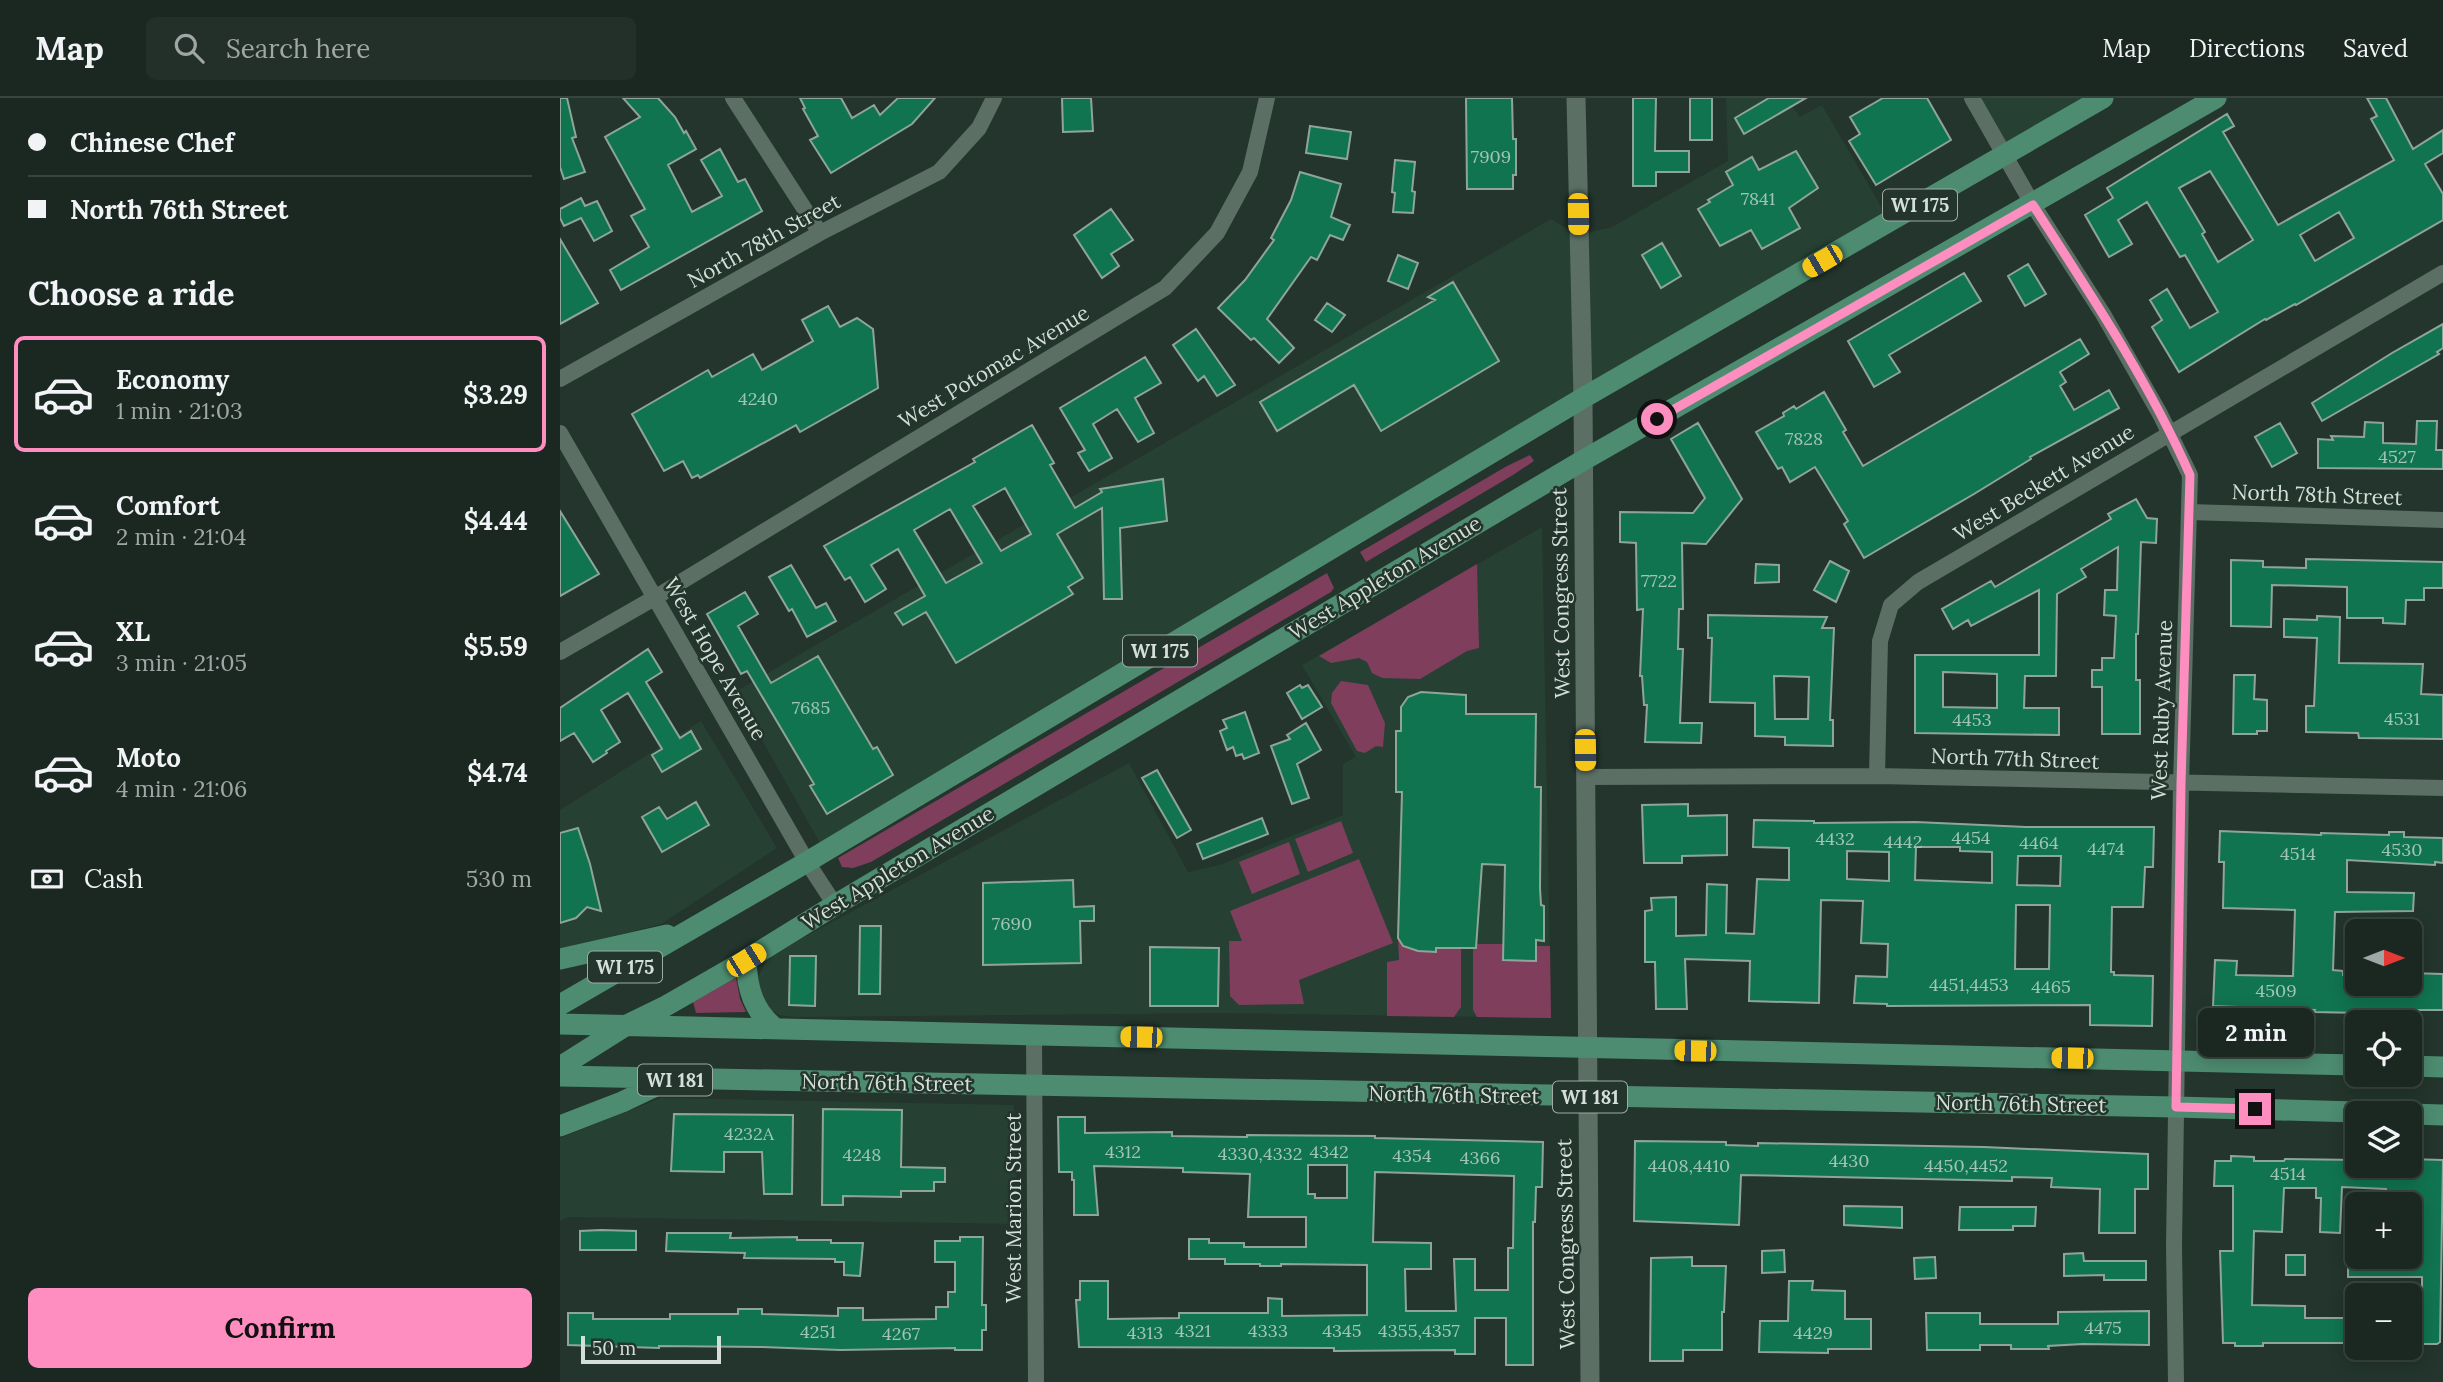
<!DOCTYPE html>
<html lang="en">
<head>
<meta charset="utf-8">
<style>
	body { margin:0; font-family:Lora,serif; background:#23302a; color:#f1f3f6; height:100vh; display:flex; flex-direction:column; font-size:26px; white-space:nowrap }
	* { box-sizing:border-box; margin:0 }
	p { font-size:23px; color:#9fa6a5 }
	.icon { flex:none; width:38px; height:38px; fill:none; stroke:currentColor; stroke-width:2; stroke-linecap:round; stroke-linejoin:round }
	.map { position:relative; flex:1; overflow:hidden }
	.side { display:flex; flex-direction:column; background:#1a2821; width:560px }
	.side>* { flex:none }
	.hud { display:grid; align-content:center; height:154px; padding:0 28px; background:#1a2821 }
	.needle { width:46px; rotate:90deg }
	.tools { position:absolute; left:1785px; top:821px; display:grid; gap:14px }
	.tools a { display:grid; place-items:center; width:77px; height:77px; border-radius:10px; background:#1a2821; box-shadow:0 4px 18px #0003,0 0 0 2px #38443f; font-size:35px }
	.scale { position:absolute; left:21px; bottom:18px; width:140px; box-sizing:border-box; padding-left:7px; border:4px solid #d3dfd8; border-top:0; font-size:19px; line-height:24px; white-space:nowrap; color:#d3dfd8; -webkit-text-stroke:5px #23352c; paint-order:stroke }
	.end { position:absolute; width:32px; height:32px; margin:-16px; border:9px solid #fd8ebf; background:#111; box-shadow:0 0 0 4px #111 }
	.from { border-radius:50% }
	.bubble { position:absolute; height:49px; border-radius:10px; background:#1a2821; box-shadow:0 4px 18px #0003,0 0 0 2px #38443f; font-size:23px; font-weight:700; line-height:49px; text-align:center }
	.car { position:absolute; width:21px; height:42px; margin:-21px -10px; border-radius:9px; box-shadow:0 0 5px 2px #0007; background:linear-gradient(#f5c518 24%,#345 0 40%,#f5c518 0 76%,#345 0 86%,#f5c518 0) }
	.hud b { display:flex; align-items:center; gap:24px; height:66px; font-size:26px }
	.hud b+b { border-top:2px solid #38443f }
	.hud i { width:18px; height:18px; background:#f1f3f6 }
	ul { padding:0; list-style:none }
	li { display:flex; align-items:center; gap:21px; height:116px; margin:0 14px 10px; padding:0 14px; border:4px solid transparent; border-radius:10px }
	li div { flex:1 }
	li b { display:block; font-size:26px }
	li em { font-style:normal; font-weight:700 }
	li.selected { border-color:#fd8ebf }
	li>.icon { width:63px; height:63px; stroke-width:1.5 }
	h2 { padding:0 28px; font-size:32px; line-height:84px }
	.pay { display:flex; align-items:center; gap:18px; height:77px; padding:0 28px; font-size:26px }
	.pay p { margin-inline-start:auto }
	.button { display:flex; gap:14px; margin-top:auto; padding:14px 28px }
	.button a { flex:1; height:80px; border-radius:10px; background:#fd8ebf; color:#111; font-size:28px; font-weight:700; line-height:80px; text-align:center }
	header { display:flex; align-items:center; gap:42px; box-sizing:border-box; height:98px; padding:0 35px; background:#1a2821; border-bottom:2px solid #38443f }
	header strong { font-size:33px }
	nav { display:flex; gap:38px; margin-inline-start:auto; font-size:24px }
	.search { width:490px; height:63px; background:#23302a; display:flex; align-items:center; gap:18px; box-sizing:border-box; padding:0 24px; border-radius:10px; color:#9fa6a5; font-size:26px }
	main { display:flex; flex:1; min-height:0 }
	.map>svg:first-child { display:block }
</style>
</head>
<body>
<header>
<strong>Map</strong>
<div class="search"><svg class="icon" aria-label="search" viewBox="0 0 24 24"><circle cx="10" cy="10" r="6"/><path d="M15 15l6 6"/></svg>Search here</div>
<nav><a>Map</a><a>Directions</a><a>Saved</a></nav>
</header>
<main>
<section class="side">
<div class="hud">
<b><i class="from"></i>Chinese Chef</b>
<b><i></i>North 76th Street</b>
</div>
<h2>Choose a ride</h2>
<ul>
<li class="selected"><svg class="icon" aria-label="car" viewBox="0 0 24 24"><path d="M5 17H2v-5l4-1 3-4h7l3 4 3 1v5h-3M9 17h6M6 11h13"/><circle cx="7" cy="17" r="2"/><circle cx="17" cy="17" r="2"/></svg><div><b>Economy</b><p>1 min · 21:03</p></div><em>$3.29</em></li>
<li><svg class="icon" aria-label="car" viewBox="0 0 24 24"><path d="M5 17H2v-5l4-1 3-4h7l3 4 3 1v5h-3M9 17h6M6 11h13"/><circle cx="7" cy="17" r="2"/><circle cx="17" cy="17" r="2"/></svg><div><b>Comfort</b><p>2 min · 21:04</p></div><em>$4.44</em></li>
<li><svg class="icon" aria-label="car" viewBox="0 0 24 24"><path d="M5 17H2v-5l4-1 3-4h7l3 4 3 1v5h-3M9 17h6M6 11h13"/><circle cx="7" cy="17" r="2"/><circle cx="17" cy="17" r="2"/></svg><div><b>XL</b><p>3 min · 21:05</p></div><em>$5.59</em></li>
<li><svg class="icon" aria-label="car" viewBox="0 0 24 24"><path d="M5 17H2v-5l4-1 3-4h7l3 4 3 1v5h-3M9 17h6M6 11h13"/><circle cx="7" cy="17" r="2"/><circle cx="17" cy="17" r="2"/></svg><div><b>Moto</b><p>4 min · 21:06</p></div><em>$4.74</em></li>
</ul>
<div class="pay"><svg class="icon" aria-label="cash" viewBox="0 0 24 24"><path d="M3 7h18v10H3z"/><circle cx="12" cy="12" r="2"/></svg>Cash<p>530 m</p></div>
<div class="button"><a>Confirm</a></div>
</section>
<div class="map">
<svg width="1883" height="1284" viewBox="0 0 1883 1284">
	<rect width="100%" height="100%" fill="#23352c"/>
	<path fill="#274034" d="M1166,0H1226L1240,19L1262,7L1330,124L260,745L175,594L991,121L1018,137L1052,129L1168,63Z
		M1412,0H1543L1445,58Z
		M982,429L991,920L664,915L235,919L219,917L205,908L198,894V879L209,858L569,665L628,774L660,767L783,717V666L796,659L742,567Z
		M141,623L217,750L101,826L0,852V712Z
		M101,1000L454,1007L458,1126L8,1119L0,1123V1040Z"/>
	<path fill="#7f3e5b" d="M970,357L974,363L953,377L806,464L800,454L947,368Z
		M917,466L919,550L907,553L860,581L822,580L812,575L807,564L799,560L771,565L759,558Z
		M767,475L774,490L771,494L311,764L293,770L282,769L278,760Z
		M781,583L808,587L825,625L823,649L816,648L805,655L797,653L771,605L772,595Z
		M781,723L793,755L748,774L735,741Z
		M729,744L740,776L692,796L679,764Z
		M799,761L833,845L739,882L744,906L679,907L670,898L669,843H682L670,813Z
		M838,840C847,854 860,853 876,854V843H901V909L894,919L827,918V864L839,862Z
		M916,846H943V862L975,863L976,848H990L991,920L917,919L913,912V850H916Z
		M176,880L180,901L186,914L136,915L133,904Z"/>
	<path fill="#117451" stroke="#90a59a" stroke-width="2" fill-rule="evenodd" d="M0,0H7L16,39L12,40L25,74L4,81L0,69Z
		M63,0H98L115,19L124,35L126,33L136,51L108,67L132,114L162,98L141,62L160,51L178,84L185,81L202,113L61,192L50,172L89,149L71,118L85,111L45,39L80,19Z
		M240,0H281L292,20L314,7L320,17L338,0H375L352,26L271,75L250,42L258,38L243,11L245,10Z
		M502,0H531L533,33L503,34Z
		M906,0H952L953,41H956V77H953V91H907Z
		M1073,0H1096L1095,53H1129V74H1096V88H1073Z
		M1130,0H1152V42H1130Z
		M1209,0H1246L1184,36L1175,20Z
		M1323,0H1367L1391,42L1316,87L1289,43L1300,36L1290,19Z
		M1807,0H1826L1853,51L1883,32V55L1865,66L1883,96V122L1736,207L1735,206L1706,222L1705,221L1619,274L1592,229L1602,222L1590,202L1607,191L1630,230L1658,214L1625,157L1620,159L1587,104L1558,122L1572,146L1549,159L1525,117L1553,100L1547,90L1667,16L1674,28L1663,34L1718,127L1834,62L1811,21L1817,18ZM1650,73L1693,142L1658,164L1642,136L1645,134L1619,90ZM1779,114L1794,140L1755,163L1740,137Z
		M750,28L791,34L787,61L746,55Z
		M1236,53L1258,90L1229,110L1240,130L1202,151L1191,132L1160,148L1138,111L1150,104L1148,102L1173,87L1166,74L1192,59L1199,72Z
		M835,62L855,64L852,93L855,94L853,115L833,114L835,95L832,94Z
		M740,74L781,86L771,119L790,127L783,142L770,137L757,162L751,159L707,221L734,250L719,265L694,240L691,242L658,210L685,182L714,142L711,140L731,102Z
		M21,100L25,108L37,103L52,133L34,143L21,120L4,128L0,120V111Z
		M551,111L573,142L551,156L559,168L542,180L514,137Z
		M0,141L38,205L0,226Z
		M1102,145L1121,178L1101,190L1082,157Z
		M838,157L858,165L848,191L828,183Z
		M1468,166L1486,196L1465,208L1448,178Z
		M1404,175L1421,203L1329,257L1340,274L1314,289L1288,243Z
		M893,184L939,263L821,333L794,287L717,333L700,304L875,202L868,199Z
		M767,205L785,217L772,234L755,222Z
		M268,208L280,229L297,220L313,231L318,290L240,334L236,327L140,380L138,377L132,380L123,363L104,373L72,316L148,272L152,279L193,256L202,272L253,243L242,222Z
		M1883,226V250L1877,254L1879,256L1762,323L1752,305L1832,255Z
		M636,231L675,287L657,298L644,278L638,283L613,247Z
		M1520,241L1529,256L1500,274L1506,284L1500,288L1514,312L1549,292L1559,310L1470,359L1471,361L1414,396L1304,460L1284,426L1288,423L1255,369L1230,384L1222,369L1218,371L1196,334L1224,318L1223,315L1234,308L1236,311L1264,294L1286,332L1283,334L1303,368Z
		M585,259L601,285L575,300L594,335L578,344L557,311L533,326L552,360L529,373L518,355L525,352L500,310Z
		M1857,323H1877L1876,352H1883V371L1758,370V341L1773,342L1771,338L1804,339L1805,324L1823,325V345L1856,346Z
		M1138,325L1182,401L1146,446L1122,445L1123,511H1119L1118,551H1123L1120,625H1142L1141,645L1085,644L1087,607H1084L1082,578H1080L1083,511L1077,512L1076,445L1060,444V414L1133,415L1145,400L1111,341Z
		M1720,325L1737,355L1712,369L1695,339Z
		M472,327L494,365L490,367L515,410L542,394L540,391L603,381L607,423L560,430L562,501H544L542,410L497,436L523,480L508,489L513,496L396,565L366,514L343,527L335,515L365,498L338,451L311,467L326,491L305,504L290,479L285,482L264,448L415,364L413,361ZM445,390L471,436L441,453L413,408ZM390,411L422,465L386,485L354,432Z
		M1576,401L1587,420L1597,421L1596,445L1581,444L1578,536H1576V582H1580V636H1542V589H1532V572H1542V560H1554L1556,518L1544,517L1545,492H1557L1558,449L1521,471L1526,479L1497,496L1496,578H1465L1464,610H1499V637L1355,635V557H1479V492L1411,528L1408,522L1393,531L1382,511L1431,483L1435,489L1551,421L1548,416ZM1383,574L1437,576V610L1383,609Z
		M0,413L39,476L0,498Z
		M1746,461L1883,464V490H1864V502H1846L1845,526L1823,525V520H1787V489L1712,487L1711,529L1671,528V462L1703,463V469L1746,470Z
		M1270,463L1289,473L1276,504L1254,492Z
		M1196,466L1219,467V484L1195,485Z
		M231,467L256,510L266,505L276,523L247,539L232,511L229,513L209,479Z
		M185,494L198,516L178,528L211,585L258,558L313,651L317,649L333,677L267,716L250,688L254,686L187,573L181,576L147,516Z
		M1148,517L1267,519L1262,530H1274L1270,622H1273V648L1225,647V639L1195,638V605L1150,604L1152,540H1148ZM1214,578L1249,579L1248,621H1215Z
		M1757,518L1780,519L1779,565L1863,566L1861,596L1883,597V641L1799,640L1798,635L1746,634V608H1754L1757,540L1724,539V521L1757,522Z
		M88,551L102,574L86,584L120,640L131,633L141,651L102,674L92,657L102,651L68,595L41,612L60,644L46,653L47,655L33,664L14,635L0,643V610Z
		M1674,577H1695L1694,601L1707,602V633H1697V636H1673Z
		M740,587L742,590L748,587L762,609L742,621L727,595Z
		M861,594L906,597V616H976L975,689H981L980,790L981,807L984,808V843L976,842V863L943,862L945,767L922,766L916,850H876V854L858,853L843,848L838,840L842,694H836V633H841V609L848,599Z
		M685,614L699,655L684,661L682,656L676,658L673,649L667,652L660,633L667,630L663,622Z
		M746,625L761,652L737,666L749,700L732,706L711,648L730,641L727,637Z
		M597,672L631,732L617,740L582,680Z
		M136,704L149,727L102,754L82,719L99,709L107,721Z
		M1128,706V718L1167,717V757L1122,758V765H1084L1082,707Z
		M702,720L708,736L643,761L637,746Z
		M1194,722L1254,723V725L1356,724L1466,729H1594L1593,769H1585L1583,809H1552L1551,874H1554V877L1593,878L1592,928L1530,927V907L1327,908V906L1294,905L1296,878L1327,879L1328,846L1301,845L1303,803L1261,802L1259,905L1189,903L1190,863L1125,861L1127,911H1096L1095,864H1085V813L1092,812L1091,800L1116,799V838L1146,837L1147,786L1167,787L1166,835L1194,836L1197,781L1229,782V750L1193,749ZM1356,749H1400V753L1432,754V785L1355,782ZM1287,753L1329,754V783L1287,781ZM1458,758H1501L1500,788L1457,787ZM1456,807H1490L1489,871H1455Z
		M18,730L30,766L41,813L27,809L16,820L0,825V735Z
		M1660,733L1761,737V735L1829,737V734H1844V739L1883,740V765L1875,764V767L1787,762V794L1854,795L1853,813L1775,814L1773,872L1783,873V877H1797V886H1850V875L1883,876V912H1849V916L1754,914L1755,912L1653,908L1655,862L1677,863L1676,877L1733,878L1735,812L1663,810L1664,764H1659Z
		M513,782L514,809L534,808V823H520L521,865L423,867V785Z
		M300,828H321L320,896H299Z
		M590,849L659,850L658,908H590Z
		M230,858H256L255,908L229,907Z
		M263,1011L342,1012L341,1069L385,1070V1084H374V1093H341V1099L283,1098V1107H262Z
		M114,1016L233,1017L232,1096H204L202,1054H164V1074L111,1073Z
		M498,1019H525V1035L612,1034V1038L687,1039V1037L815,1038V1040L983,1044L982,1089H976L975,1124H973V1267H946V1220H915V1256H895V1252L774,1253V1250L519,1249L516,1202H520V1183H548V1221L619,1220V1215H708V1200L722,1201V1218L807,1217V1167L721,1166V1168H700V1166H665V1161H629V1141H649V1145H684V1149H746V1119H688L690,1076L623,1074V1070L534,1068L538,1117H514V1082H512V1074H499ZM748,1067H787V1100H755V1096H748ZM815,1074L954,1078L953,1150H948V1192H915V1161H894L896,1213H846L845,1171H871V1145L813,1144Z
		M1075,1043L1166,1044V1047L1198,1048V1045L1424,1049L1588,1056V1091H1575V1135H1539L1540,1091L1491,1089L1492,1080L1452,1079V1083L1181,1077L1179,1127L1074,1123Z
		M1671,1058L1694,1059V1063H1724L1725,1061L1797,1062V1068H1850V1061L1883,1062L1880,1244L1877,1246H1863V1243H1852V1208H1862V1179H1788V1158H1850V1102H1826V1091L1782,1089L1780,1135L1760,1134L1761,1100H1756V1090H1724L1722,1134L1694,1133L1692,1207L1745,1208V1220H1793V1245H1703V1248H1675V1245H1663L1660,1153H1673V1088H1654L1655,1063H1671Z
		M1284,1108L1342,1109V1130L1284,1127Z
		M1400,1109H1476L1475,1128H1453V1132H1399Z
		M41,1132L76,1133V1152H20V1133Z
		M107,1135H171L170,1140L237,1139V1142H271V1145H303L300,1178L284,1177V1164H275V1161L184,1160L185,1155L106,1153Z
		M400,1139H423L422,1207H426V1232H422V1252H395V1250L280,1252L202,1249L99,1248V1250L8,1247V1215H33V1221H110V1216H178V1211H202V1216L278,1218V1210H303V1222L376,1221V1209H388V1194H395V1164H375V1143H400Z
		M1224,1152L1225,1174L1202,1175V1153Z
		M1523,1155L1524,1163H1586V1182H1544V1177L1504,1178V1156Z
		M1726,1157H1745V1177H1726Z
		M1132,1159V1168H1166L1164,1214H1162V1252H1123V1263H1090L1091,1160Z
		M1375,1159L1376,1180L1355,1181L1354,1160Z
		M1229,1183H1253L1252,1192L1285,1193V1221H1311V1251H1268V1255L1199,1254L1200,1223H1228Z
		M1589,1213V1247L1523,1246L1488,1248L1489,1251H1451V1247H1420V1252H1367L1366,1215H1420V1226H1498V1214Z"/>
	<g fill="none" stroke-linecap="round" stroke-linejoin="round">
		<path stroke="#5b6f64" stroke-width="16" d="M173,0L260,135
			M1412,0L1473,107L1543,216L1600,316L1630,377L1621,686L1614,1148L1616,1284
			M0,281L260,135L379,74L419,30L434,0
			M0,335L247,764L275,807
			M1629,414L1883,422
			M0,554L96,499L605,190L657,135L690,74L707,0
			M1317,678L1320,543L1331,507L1358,484L1883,175
			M1026,679L1317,678L1883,690
			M474,936L476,1284"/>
		<path stroke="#5b6f64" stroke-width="19" d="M1016,0L1023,300L1030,1284"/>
		<path stroke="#4d8c70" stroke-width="21" d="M0,861L107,837
			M186,862C187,890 193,913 216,931
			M0,907L247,764L1023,300L1543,0
			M0,926L1797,967
			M1850,968L1883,969
			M0,969L65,928L104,909L186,862L275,807L1022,363L1656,0
			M0,978L1616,1009L1831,1015
			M1850,1016L1883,1017
			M0,1028L62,1004L104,984"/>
	</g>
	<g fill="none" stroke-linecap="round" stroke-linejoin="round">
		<path stroke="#fd8ebf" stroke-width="9" d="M1097,321L1473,107C1529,194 1588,282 1630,377L1621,686L1616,1009L1695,1011"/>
	</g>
	<g text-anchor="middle" stroke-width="5" stroke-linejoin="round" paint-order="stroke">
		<g font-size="18" fill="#a2c4b6">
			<text x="931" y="65">7909</text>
			<text x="1198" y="107">7841</text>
			<text x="198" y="307">4240</text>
			<text x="1244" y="347">7828</text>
			<text x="1837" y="365">4527</text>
			<text x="1099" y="489">7722</text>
			<text x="251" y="616">7685</text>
			<text x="1842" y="627">4531</text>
			<text x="1412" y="628">4453</text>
			<text x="1411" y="746">4454</text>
			<text x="1275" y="747">4432</text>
			<text x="1343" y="750">4442</text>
			<text x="1479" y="751">4464</text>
			<text x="1546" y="757">4474</text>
			<text x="1842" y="758">4530</text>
			<text x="1738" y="762">4514</text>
			<text x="452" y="832">7690</text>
			<text x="1409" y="893">4451,4453</text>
			<text x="1491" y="895">4465</text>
			<text x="1716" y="899">4509</text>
			<text x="189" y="1042">4232A</text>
			<text x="563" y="1060">4312</text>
			<text x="769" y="1060">4342</text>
			<text x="700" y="1062">4330,4332</text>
			<text x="302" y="1063">4248</text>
			<text x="852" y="1064">4354</text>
			<text x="920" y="1066">4366</text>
			<text x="1289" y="1069">4430</text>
			<text x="1129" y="1074">4408,4410</text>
			<text x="1406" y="1074">4450,4452</text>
			<text x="1728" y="1082">4514</text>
			<text x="1543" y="1236">4475</text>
			<text x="633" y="1239">4321</text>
			<text x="708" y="1239">4333</text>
			<text x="782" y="1239">4345</text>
			<text x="859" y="1239">4355,4357</text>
			<text x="258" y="1240">4251</text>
			<text x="585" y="1241">4313</text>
			<text x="1253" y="1241">4429</text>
			<text x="341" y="1242">4267</text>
		</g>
		<g fill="#23352c" stroke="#9eaca4" stroke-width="2">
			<rect x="1323" y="91.5" width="74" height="31" rx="5"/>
			<rect x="563" y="537.5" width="74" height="31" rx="5"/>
			<rect x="28" y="853.5" width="74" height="31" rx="5"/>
			<rect x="78" y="966.5" width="74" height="31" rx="5"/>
			<rect x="993" y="983.5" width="74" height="31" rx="5"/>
		</g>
		<g font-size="19" font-weight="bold" fill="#d3dfd8">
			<text x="1360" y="114">WI 175</text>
			<text x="600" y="560">WI 175</text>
			<text x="65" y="876">WI 175</text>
			<text x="115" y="989">WI 181</text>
			<text x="1030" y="1006">WI 181</text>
		</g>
		<g font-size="21" fill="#d3dfd8" stroke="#23352c">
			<text transform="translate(204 143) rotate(-29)" y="7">North 78th Street</text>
			<text transform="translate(434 269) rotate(-31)" y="7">West Potomac Avenue</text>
			<text transform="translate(1484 385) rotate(-31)" y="7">West Beckett Avenue</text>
			<text transform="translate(1757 397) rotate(2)" y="7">North 78th Street</text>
			<text transform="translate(825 480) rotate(-31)" y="7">West Appleton Avenue</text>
			<text transform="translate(1001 495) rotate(-91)" y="7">West Congress Street</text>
			<text transform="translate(155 561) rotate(60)" y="7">West Hope Avenue</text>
			<text transform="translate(1602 612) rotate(-88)" y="7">West Ruby Avenue</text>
			<text transform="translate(1455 661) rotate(2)" y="7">North 77th Street</text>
			<text transform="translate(338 770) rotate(-31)" y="7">West Appleton Avenue</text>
			<text transform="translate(327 985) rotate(1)" y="7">North 76th Street</text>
			<text transform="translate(894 997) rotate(1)" y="7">North 76th Street</text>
			<text transform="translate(1461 1006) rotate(1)" y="7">North 76th Street</text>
			<text transform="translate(454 1110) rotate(-90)" y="7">West Marion Street</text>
			<text transform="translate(1006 1146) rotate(-91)" y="7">West Congress Street</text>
		</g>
	</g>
</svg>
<div class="tools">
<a><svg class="needle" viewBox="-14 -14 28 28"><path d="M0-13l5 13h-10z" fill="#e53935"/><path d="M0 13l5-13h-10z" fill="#9fa6a5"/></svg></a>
<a><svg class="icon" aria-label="locate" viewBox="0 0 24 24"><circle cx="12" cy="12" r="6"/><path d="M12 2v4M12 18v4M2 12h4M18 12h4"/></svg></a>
<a><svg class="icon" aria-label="layers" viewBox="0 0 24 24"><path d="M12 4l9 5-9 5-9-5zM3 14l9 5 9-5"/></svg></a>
<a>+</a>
<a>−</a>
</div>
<div class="scale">50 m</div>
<i class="end from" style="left:1097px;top:321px"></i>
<i class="end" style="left:1695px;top:1011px"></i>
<div class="bubble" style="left:1638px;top:910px;width:116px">2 min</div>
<i class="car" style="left:1018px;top:116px;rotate:179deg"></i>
<i class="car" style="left:1262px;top:163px;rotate:240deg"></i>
<i class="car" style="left:1025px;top:652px;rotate:179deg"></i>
<i class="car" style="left:186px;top:862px;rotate:58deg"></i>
<i class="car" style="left:581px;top:939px;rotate:271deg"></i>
<i class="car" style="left:1135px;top:953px;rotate:271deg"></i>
<i class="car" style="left:1512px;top:960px;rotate:271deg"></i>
</div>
</main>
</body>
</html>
